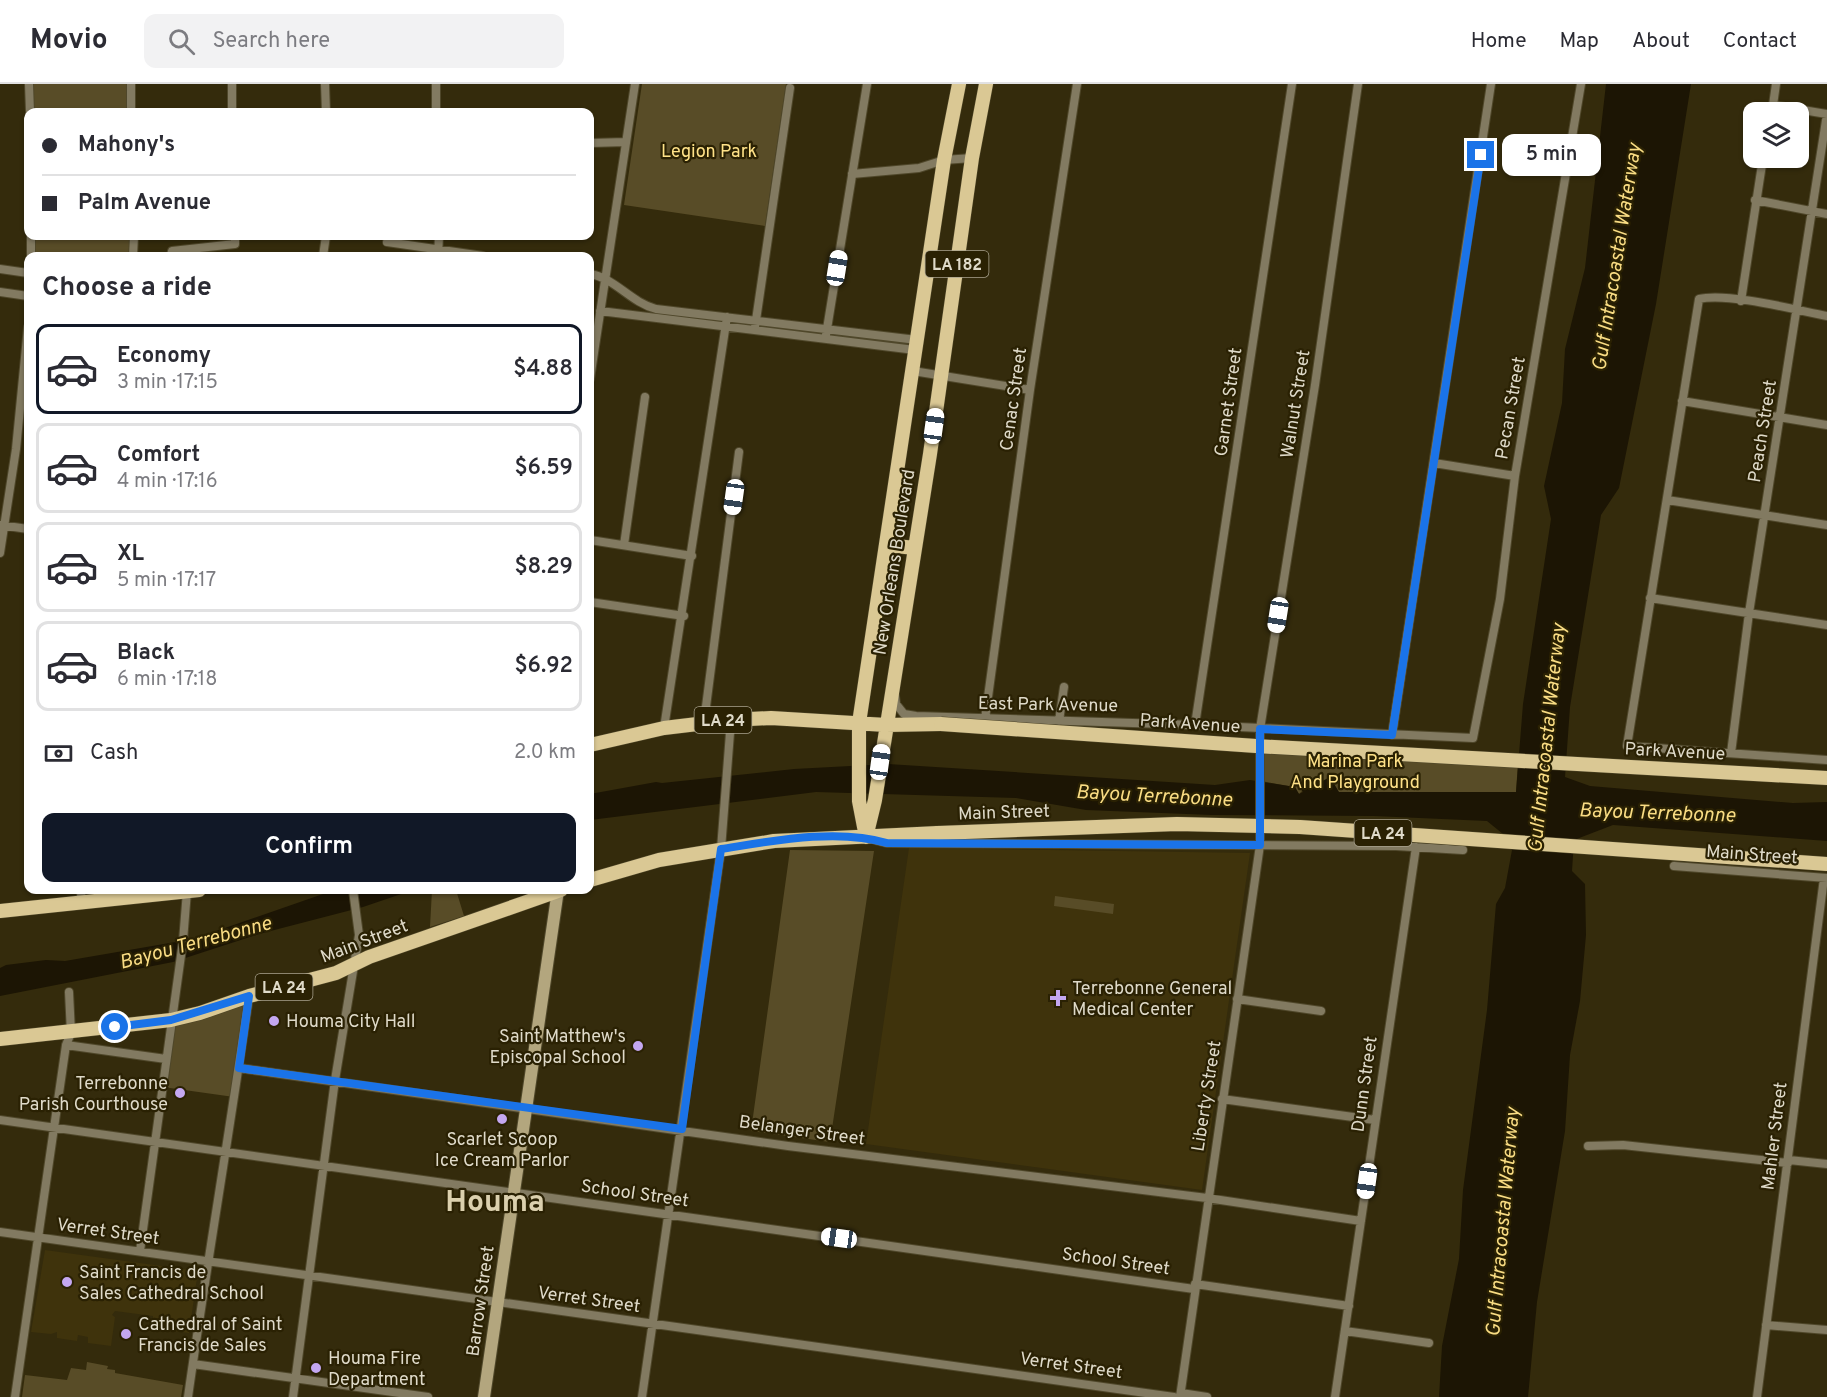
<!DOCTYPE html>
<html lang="en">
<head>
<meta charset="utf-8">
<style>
	body { margin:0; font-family:Overpass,sans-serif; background:#f2f2f3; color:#2b2b33; height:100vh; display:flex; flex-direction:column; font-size:22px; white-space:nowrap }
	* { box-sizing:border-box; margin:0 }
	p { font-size:20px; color:#7c7c81 }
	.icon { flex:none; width:33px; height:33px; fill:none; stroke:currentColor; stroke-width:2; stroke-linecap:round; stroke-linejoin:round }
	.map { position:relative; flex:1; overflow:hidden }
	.details { position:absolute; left:24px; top:168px; width:570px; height:642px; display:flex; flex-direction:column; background:#fff; border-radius:12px; box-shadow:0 2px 4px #0004 }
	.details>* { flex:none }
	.guide { position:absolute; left:24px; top:24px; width:570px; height:132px; border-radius:12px; box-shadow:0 2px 4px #0004; display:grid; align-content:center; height:132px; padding:0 18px; background:#fff }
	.fabs { position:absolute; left:1743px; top:18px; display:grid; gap:12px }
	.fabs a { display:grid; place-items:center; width:66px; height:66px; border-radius:12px; background:#fff; box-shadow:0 2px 4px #0004; font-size:30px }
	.end { position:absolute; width:27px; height:27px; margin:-14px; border:8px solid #1a73e8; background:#fff; box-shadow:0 0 0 3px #fff }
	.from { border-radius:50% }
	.bubble { position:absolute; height:42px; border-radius:12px; background:#fff; box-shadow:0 2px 4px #0004; font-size:20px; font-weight:600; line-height:42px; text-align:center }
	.car { position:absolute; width:18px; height:36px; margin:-18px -9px; border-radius:8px; box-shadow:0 0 4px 2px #0007; background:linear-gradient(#fff 24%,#345 0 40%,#fff 0 76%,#345 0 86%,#fff 0) }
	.guide b { display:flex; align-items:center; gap:21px; height:57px; font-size:22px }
	.guide b+b { border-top:2px solid #e1e1e2 }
	.guide i { width:15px; height:15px; background:#2b2b33 }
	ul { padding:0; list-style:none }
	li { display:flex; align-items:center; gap:18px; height:90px; margin:0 12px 9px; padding:0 6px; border:3px solid #e1e1e2; border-radius:12px }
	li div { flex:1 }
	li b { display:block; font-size:22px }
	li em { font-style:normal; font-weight:600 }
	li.current { border-color:#111827 }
	li>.icon { width:54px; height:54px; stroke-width:1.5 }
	h2 { padding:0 18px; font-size:27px; line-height:72px }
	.pay { display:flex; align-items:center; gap:15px; height:66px; padding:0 18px; font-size:22px }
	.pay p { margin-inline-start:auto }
	.action { display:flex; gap:12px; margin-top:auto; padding:12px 18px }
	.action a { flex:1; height:69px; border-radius:12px; background:#111827; color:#fff; font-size:24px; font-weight:600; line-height:69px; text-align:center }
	header { display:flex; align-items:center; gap:36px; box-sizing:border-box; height:84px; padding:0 30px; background:#fff; border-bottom:2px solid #e1e1e2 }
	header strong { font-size:28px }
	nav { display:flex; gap:33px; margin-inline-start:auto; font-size:21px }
	.search { width:420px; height:54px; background:#f2f2f3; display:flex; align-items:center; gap:15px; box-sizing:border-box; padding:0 21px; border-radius:12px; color:#7c7c81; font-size:22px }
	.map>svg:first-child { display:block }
</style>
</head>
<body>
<header>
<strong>Movio</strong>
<div class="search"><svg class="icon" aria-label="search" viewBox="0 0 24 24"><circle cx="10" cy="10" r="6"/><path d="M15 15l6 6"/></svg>Search here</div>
<nav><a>Home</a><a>Map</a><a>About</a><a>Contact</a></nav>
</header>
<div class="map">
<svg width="1827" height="1313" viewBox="0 0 1827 1313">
	<rect width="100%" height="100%" fill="#342b0c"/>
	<path fill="#3f330c" d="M909,764L1250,769L1202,1106L866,1060Z
		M45,1166L198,1187L189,1249L152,1244L153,1232L115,1227L112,1231L115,1233L111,1262L88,1259V1253L78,1251L77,1257L57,1254V1248L51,1250L31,1248Z"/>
	<path fill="#584c27" d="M29,0H131V28H30Z
		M642,0H786L765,142L624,121Z
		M31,152H134L133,172H31Z
		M1260,660L1518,678L1516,708H1339L1315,701L1312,697L1299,710L1294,703L1261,697Z
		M790,766L874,767L830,1058L751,1047Z
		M432,806H456L464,832L430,843Z
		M1055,812L1114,820L1113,830L1054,822Z
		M249,912L234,1013L163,1003L171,936Z
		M87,1278L108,1282L107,1285L115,1286V1289L183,1301L181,1313H22L25,1291L67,1296L71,1284L86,1286Z"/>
	<path fill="#1c1504" d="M1606,0H1691L1656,220L1619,404L1601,431L1570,623L1565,693L1590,702L1793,719L1827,718V757L1613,741L1574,756L1572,787L1585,800L1586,851L1580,917L1570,971L1565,1047L1537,1218L1528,1313H1439L1442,1262L1459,1175L1463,1106L1487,926L1496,820L1505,804L1512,766L1503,750L1487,737L1374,732L1212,731L1086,726L1016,714L816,708L590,736V710L656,698L662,699L794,685L888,680L1215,701L1250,696L1295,703L1299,710L1303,708L1300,704L1312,697L1315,701L1330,693L1339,708H1516L1523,620L1551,435L1544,402L1562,319L1565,265L1585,184Z
		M364,806H413L363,823L259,850L173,878L0,912V884L6,881L46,876L65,877L193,855L323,810Z"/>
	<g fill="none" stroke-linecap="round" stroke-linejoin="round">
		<g stroke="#4f472a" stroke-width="10">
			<path id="street" d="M29,0L30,28
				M131,0V28
				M232,0V28
				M325,0L326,28
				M436,0V28
				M1773,21L1827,30
				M1772,28L1776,0
				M590,59L626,58
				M852,90L919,84L944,76L972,74
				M1755,116L1827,130
				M31,152V172
				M387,158L483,172
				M133,172L134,152
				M171,172L172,167L235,160V152
				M323,172L326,152
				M438,172L439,152
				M0,185L28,189
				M590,190C615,194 630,218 656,225L917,256
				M0,208L28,212
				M1741,217L1763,74
				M600,227L915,266
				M1827,232C1796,226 1727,208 1699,215L1627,662L1827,676
				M755,243L790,4
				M826,251L867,0
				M913,287L1030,306
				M590,295L635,0
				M1682,317L1827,341
				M1434,379L1515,392
				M1667,416L1827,441
				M0,441L28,445
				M590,456L692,472
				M624,461L645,313
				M0,469L16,365L28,243
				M1650,514L1827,541
				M590,518L684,532
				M895,612L896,620L904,630L916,632L1195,641L1473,654L1500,515L1515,392L1581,0
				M985,635L1030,306L1077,0
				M1059,637L1064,603
				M704,638L739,368
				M1195,641L1292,0
				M664,644L727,233
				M1392,651L1491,0
				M1731,669L1749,529L1827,30
				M875,756L887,759L1396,762L1463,766
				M1674,782L1827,794
				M80,818L82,806
				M1237,915L1321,927
				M66,961L166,975
				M239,984L788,1062L1207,1114L1361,1137
				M1222,1015L1375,1036
				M0,1036L1194,1205
				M1588,1062L1623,1061L1788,1079
				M1789,1076L1827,1080
				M0,1148L1174,1313
				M140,1167L183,857L187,807
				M1195,1200L1349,1222
				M1766,1241L1827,1246
				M1345,1247L1429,1259
				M193,1280L428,1313
				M1181,1309L1207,1313
				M15,1313L66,961L71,949L69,908
				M188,1313C207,1179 230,1046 249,912
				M293,1313L335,996L359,851L353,806
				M642,1313L721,765L731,636
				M1180,1313L1260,761V645L1315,301L1358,0
				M1335,1313L1416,763
				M1757,1313L1824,794"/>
		</g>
		<g stroke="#4f472a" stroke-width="14">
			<path id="secondary" d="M484,1313L558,806"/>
		</g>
		<g stroke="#4f472a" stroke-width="15">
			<path id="primary" d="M886,461L915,464
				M590,661L664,644L731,636L771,634L886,641L941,640
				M865,748L859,717V639L944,76L959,0
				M866,753L875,716L893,603L930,370L972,74L986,0
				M590,796L659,776L774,757L938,749
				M0,827L199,806
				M0,955L171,936L200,929L249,912L336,889L369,873L561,806"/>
		</g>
		<use href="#street" stroke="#827a61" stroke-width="8"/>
		<use href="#secondary" stroke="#b3a67e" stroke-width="12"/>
		<use href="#primary" stroke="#dac894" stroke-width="14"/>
		<g stroke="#4f472a" stroke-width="15" stroke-linecap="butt">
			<path id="primary-bridge" d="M941,640L1256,662L1827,694
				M938,749L1177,740L1300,743L1827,780"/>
		</g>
		<use href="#primary-bridge" stroke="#dac894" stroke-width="14"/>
	</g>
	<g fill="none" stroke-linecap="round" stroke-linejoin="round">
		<path stroke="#1a73e8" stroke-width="8" d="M115,943L171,936L249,912L239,984L682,1045L721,765C772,757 837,744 887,759L1260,761V645L1392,651L1481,71"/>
	</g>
	<g fill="#c4a7f1" stroke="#2a2103" stroke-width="2">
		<path d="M1055 905h6v6h6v6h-6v6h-6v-6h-6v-6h6z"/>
		<circle cx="274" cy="937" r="6"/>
		<circle cx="638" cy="962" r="6"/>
		<circle cx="180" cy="1009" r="6"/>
		<circle cx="502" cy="1035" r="6"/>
		<circle cx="67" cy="1198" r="6"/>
		<circle cx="126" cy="1250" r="6"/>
		<circle cx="316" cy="1284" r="6"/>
	</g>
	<g text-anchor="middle" stroke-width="4.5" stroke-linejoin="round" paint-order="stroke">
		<g fill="#2a2103" stroke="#a9a28e" stroke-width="1.5">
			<rect x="925.5" y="167" width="63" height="26" rx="4.5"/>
			<rect x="694.5" y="623" width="57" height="26" rx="4.5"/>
			<rect x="1354.5" y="736" width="57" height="26" rx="4.5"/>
			<rect x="255.5" y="890" width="57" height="26" rx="4.5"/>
		</g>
		<g font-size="16" font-weight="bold" fill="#dfdac9">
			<text x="957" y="186">LA 182</text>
			<text x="723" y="642">LA 24</text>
			<text x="1383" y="755">LA 24</text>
			<text x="284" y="909">LA 24</text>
		</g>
		<g font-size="18" fill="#ffe288" stroke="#2a2103">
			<text x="709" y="73">Legion Park</text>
			<text x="1355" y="683">Marina Park<tspan x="1355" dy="21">And Playground</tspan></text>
		</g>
		<g font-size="18" fill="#dfdac9" stroke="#2a2103">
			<text transform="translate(1013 315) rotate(-82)" y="6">Cenac Street</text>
			<text transform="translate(1228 318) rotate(-82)" y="6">Garnet Street</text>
			<text transform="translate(1295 320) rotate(-81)" y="6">Walnut Street</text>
			<text transform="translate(1510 324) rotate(-80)" y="6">Pecan Street</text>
			<text transform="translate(1762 347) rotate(-81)" y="6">Peach Street</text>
			<text transform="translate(894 478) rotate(-81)" y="6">New Orleans Boulevard</text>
			<text transform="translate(1048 620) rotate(1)" y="6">East Park Avenue</text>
			<text transform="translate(1190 639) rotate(4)" y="6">Park Avenue</text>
			<text transform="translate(1675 667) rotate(3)" y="6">Park Avenue</text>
			<text transform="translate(1004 728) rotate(-2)" y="6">Main Street</text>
			<text transform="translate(1752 770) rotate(4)" y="6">Main Street</text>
			<text transform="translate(364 857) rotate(-21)" y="6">Main Street</text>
			<text transform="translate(1364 1000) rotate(-82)" y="6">Dunn Street</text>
			<text transform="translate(1206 1012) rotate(-81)" y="6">Liberty Street</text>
			<text transform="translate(802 1046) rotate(8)" y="6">Belanger Street</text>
			<text transform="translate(1774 1052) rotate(-83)" y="6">Mahler Street</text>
			<text transform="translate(635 1109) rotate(8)" y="6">School Street</text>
			<text transform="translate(108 1147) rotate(8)" y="6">Verret Street</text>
			<text transform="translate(1116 1177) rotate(8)" y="6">School Street</text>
			<text transform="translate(589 1215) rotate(8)" y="6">Verret Street</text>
			<text transform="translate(480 1217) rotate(-82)" y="6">Barrow Street</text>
			<text transform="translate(1071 1281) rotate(8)" y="6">Verret Street</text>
		</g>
		<g font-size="18" fill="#dfdac9" stroke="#2a2103" text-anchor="start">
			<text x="1072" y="910">Terrebonne General<tspan x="1072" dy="21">Medical Center</tspan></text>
			<text x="286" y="943">Houma City Hall</text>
			<text x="626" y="958" text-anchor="end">Saint Matthew's<tspan x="626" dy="21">Episcopal School</tspan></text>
			<text x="168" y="1005" text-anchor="end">Terrebonne<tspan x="168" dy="21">Parish Courthouse</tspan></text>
			<text x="502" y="1061" text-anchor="middle">Scarlet Scoop<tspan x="502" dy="21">Ice Cream Parlor</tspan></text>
			<text x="79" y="1194">Saint Francis de<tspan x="79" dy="21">Sales Cathedral School</tspan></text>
			<text x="138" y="1246">Cathedral of Saint<tspan x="138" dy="21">Francis de Sales</tspan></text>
			<text x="328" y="1280">Houma Fire<tspan x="328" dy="21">Department</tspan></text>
		</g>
		<g font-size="20" font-style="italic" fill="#f9dc83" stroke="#2a2103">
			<text transform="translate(1616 173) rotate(-81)" y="7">Gulf Intracoastal Waterway</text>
			<text transform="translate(1546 654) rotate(-84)" y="7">Gulf Intracoastal Waterway</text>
			<text transform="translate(1154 711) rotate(3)" y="7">Bayou Terrebonne</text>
			<text transform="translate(1657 728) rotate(2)" y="7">Bayou Terrebonne</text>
			<text transform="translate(195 858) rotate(-15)" y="7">Bayou Terrebonne</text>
			<text transform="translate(1502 1138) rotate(-85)" y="7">Gulf Intracoastal Waterway</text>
		</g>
		<g font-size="30" font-weight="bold" fill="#dbd0ae" stroke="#2a2103">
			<text x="495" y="1127">Houma</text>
		</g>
	</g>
</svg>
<div class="fabs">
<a><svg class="icon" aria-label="layers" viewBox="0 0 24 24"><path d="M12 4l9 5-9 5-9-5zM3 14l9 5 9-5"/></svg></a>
</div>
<i class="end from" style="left:115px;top:943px"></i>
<i class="end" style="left:1481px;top:71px"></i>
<div class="bubble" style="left:1502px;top:50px;width:99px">5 min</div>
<i class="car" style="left:837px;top:184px;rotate:9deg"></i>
<i class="car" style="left:934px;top:342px;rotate:8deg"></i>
<i class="car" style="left:734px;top:413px;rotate:188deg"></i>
<i class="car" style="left:1278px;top:531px;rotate:189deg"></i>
<i class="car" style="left:880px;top:678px;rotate:8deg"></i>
<i class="car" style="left:1367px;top:1097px;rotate:188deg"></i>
<i class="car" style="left:839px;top:1154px;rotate:278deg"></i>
<div class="guide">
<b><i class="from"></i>Mahony's</b>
<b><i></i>Palm Avenue</b>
</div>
<section class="details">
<h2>Choose a ride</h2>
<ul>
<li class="current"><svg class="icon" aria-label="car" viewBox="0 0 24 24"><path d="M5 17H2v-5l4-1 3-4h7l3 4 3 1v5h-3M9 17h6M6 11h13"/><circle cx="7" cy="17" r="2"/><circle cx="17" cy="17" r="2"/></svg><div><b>Economy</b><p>3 min · 17:15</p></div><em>$4.88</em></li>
<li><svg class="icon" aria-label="car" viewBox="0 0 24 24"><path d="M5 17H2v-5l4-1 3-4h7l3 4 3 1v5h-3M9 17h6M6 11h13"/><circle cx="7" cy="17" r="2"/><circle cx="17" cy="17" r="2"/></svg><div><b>Comfort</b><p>4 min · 17:16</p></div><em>$6.59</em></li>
<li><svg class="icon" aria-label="car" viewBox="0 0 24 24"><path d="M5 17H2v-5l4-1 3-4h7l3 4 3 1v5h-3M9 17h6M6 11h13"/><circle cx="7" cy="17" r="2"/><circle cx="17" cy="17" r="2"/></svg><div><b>XL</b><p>5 min · 17:17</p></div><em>$8.29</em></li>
<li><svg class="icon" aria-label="car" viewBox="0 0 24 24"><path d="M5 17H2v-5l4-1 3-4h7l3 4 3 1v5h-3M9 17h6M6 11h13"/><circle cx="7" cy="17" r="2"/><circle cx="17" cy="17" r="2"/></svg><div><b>Black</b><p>6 min · 17:18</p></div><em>$6.92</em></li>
</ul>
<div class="pay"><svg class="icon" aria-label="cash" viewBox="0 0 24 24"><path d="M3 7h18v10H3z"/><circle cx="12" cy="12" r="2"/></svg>Cash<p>2.0 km</p></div>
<div class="action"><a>Confirm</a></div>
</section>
</div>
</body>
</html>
